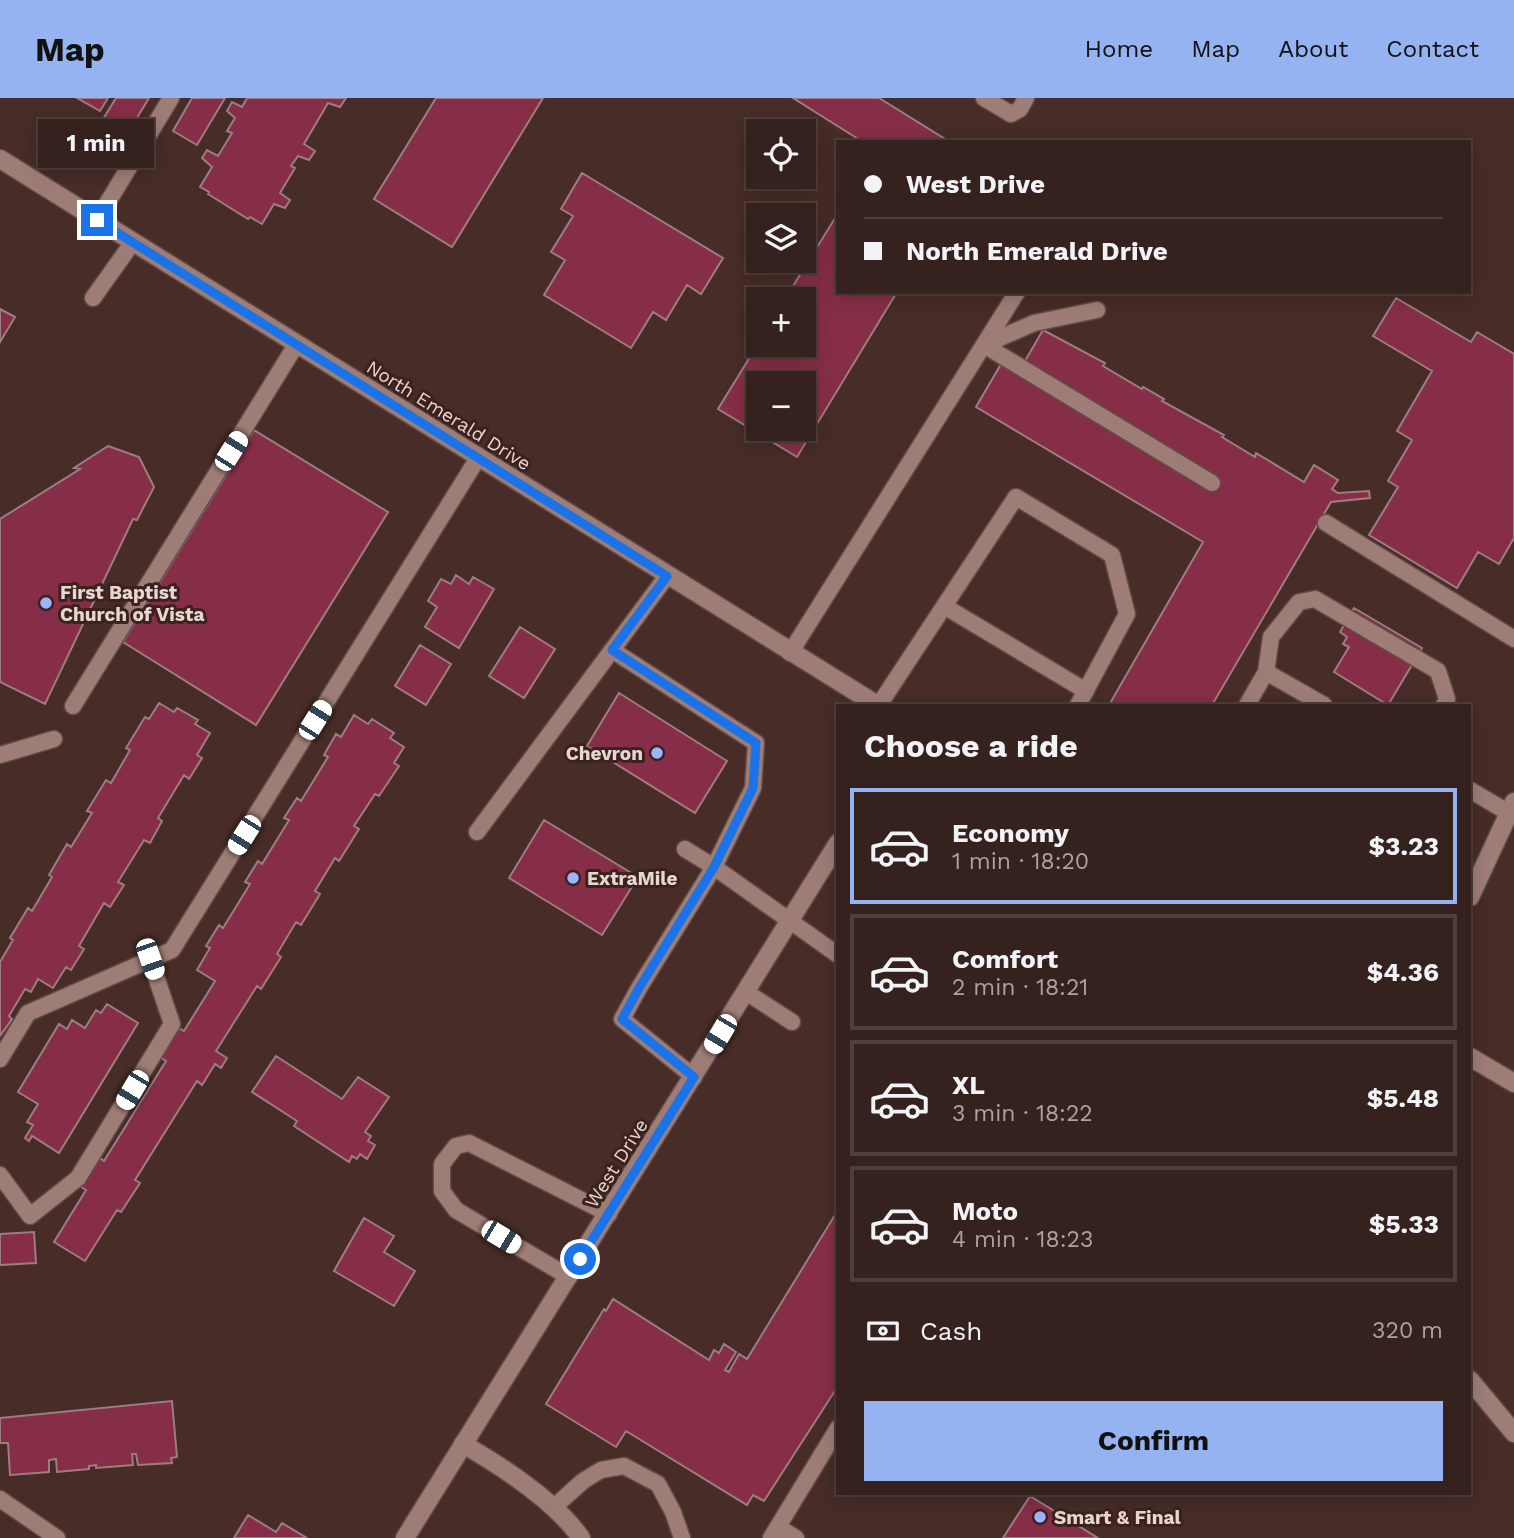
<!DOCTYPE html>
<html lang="en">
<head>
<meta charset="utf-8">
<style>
	body { margin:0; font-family:"Work Sans",sans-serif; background:#402e2a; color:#f1f3f6; height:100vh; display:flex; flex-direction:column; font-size:26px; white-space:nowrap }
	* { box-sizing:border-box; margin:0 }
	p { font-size:23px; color:#aaa3a4 }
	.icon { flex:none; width:38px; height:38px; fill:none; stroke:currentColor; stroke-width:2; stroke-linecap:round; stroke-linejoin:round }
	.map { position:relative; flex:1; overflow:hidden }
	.details { position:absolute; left:836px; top:606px; width:635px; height:791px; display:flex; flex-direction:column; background:#35211d; border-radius:0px; box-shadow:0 4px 18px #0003,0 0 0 2px #4f3e3b }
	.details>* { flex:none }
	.top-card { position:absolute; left:836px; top:42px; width:635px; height:154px; border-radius:0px; box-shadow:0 4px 18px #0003,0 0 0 2px #4f3e3b; display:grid; align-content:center; height:154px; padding:0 28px; background:#35211d }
	.tools { position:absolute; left:746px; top:21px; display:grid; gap:14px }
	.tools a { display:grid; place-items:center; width:70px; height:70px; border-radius:0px; background:#35211d; box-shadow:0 4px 18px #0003,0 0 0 2px #4f3e3b; font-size:35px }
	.end { position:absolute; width:32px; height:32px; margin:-16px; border:9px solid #1a73e8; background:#fff; box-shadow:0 0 0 4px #fff }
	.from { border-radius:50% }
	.bubble { position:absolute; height:49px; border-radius:0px; background:#35211d; box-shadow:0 4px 18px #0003,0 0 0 2px #4f3e3b; font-size:23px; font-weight:700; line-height:49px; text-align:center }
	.car { position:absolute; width:21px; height:42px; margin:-21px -10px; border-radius:9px; box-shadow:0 0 5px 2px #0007; background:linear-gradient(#fff 24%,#345 0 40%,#fff 0 76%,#345 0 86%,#fff 0) }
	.top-card b { display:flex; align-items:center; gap:24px; height:66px; font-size:26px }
	.top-card b+b { border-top:2px solid #4f3e3b }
	.top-card i { width:18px; height:18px; background:#f1f3f6 }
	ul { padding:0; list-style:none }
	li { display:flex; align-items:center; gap:21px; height:116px; margin:0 14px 10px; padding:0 14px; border:4px solid #4f3e3b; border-radius:0px }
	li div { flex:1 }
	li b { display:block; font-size:26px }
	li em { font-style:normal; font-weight:700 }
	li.selected { border-color:#95b2f1 }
	li>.icon { width:63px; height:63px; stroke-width:1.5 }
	h2 { padding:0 28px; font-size:32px; line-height:84px }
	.pay { display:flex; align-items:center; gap:18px; height:77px; padding:0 28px; font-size:26px }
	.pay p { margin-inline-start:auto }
	.primary-button { display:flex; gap:14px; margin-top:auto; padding:14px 28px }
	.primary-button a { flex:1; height:80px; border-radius:0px; background:#95b2f1; color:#111; font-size:28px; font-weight:700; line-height:80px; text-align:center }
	header { display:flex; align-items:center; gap:42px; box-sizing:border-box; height:98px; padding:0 35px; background:#95b2f1; color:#111 }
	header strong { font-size:33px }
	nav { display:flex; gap:38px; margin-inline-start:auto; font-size:24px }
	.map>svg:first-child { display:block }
</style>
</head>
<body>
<header>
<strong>Map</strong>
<nav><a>Home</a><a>Map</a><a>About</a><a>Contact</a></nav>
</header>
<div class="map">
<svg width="1514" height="1440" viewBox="0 0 1514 1440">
	<rect width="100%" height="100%" fill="#472c27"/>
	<path fill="#862e47" stroke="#9d7c82" stroke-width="2" fill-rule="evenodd" d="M77,0H108L100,13Z
		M116,0H149L124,41L100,26Z
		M192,0H225L197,47L173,33Z
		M247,0H346L340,9L328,5L304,46L315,53L309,62L298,58L291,68L295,70L280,95L290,102L285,110L274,106L262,126L250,119L248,121L208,96L209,94L200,89L212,69L202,60L207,52L218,58L232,35L227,33L235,20L227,13L232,4L242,9Z
		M436,0H543L452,149L374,101Z
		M793,0H879L950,44H863Z
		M582,75L723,160L701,196L687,187L666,222L653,214L631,250L544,197L565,162L551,154L573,118L561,111Z
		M837,117L838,194H897L797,359L718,311L758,246L803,247V201H785ZM758,285H803V331H758Z
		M1396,200L1471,244L1477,234L1514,256V440L1499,466L1478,454L1457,490L1369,437L1398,389L1388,383L1412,342L1397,333L1432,273L1373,238Z
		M0,211L15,219L0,244Z
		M1043,232L1105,265L1103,268L1142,291L1143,289L1164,301L1162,303L1224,337L1222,339L1255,359L1256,355L1304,384L1314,367L1338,382L1332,391L1338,395L1369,393L1370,400L1331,404L1212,607H1109L1203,444L976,309L1008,254L1025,263Z
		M254,332L388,414L256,627L123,544Z
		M108,348L139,359L154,389L137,422L133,421L45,606L0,584V421L80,371L74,370Z
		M456,477L469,486L473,479L494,491L459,550L425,529L437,509L428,503L441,481L451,486Z
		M1354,510L1422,550L1388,607L1334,574L1349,549L1343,546L1347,539L1340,534Z
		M520,529L555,551L524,600L489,578Z
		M420,547L451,566L426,607L395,588Z
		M619,595L727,663L695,715L587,648Z
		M159,605L174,614L177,610L198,622L195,626L210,635L197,657L202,660L189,681L184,677L158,720L162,723L150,745L144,742L118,784L124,787L110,809L104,805L79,848L84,851L71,872L66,869L53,890L38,881L31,894L25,891L9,918L12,921L0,938V864L13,842L10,840L28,810L32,813L52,779L49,777L67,746L71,749L92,715L87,713L106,682L111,685L130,652L126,650L145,619L149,621Z
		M354,617L368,626L372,621L394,635L390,640L404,649L394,665L399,668L379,698L375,696L354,728L359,731L339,763L335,760L315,793L320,796L301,827L296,824L277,856L281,859L261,891L257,888L216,953L227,960L221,970L215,966L202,987L197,983L135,1082L140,1085L121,1114L117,1112L85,1163L54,1144L86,1092L81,1089L100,1060L104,1063L166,963L161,960L179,930L184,933L215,883L197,872L210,850L206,848L219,827L223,830L250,786L245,784L258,763L262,766L289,722L284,720L297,700L301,703L328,659L324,657L336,636L341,639Z
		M544,722L638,779L602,837L509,780Z
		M107,906L138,925L59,1055L32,1038L29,1043L25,1040L33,1027L27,1024L38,1006L18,994L59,926L67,931L72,922L85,930L96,912L101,915Z
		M276,958L342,1001L358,979L389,999L365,1034L371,1038L368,1043L375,1047L367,1061L360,1056L357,1061L352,1058L349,1064L294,1028L297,1023L252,994Z
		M838,1112V1288L764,1403L753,1397L747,1407L626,1333L616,1349L546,1306L604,1211L606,1213L613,1201L709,1262L714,1252L719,1255L724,1246L736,1254L725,1272L729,1274L739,1256L747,1261Z
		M364,1120L394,1138L384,1154L415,1173L394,1208L334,1173Z
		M34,1134L36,1165L0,1167V1136Z
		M172,1303L177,1359L171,1360L172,1365L138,1367L136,1356H132L133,1367L96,1370V1367L89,1368V1371L57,1374L56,1361L49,1362V1374L10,1377L8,1345H0V1320Z
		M1030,1398L1098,1440H1003Z
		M248,1417L276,1434L282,1425L307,1440H234Z"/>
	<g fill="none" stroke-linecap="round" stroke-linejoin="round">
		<g stroke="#614a46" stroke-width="19">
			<path id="lane" d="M984,0L1011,16L1020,11L1026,0
				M97,122L171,0
				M93,200L133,144
				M984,247L1212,385
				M984,247L1034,225L1097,212
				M1326,425L1514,541
				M944,508L1086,593
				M612,552L756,645L753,690L714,769L639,890L622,921L694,979
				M790,555L1017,194
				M1266,574L1271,539L1299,504L1315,501L1438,573L1447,601L1444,607
				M879,607L1016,399L1112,457L1127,516L1078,607
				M1247,607L1266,574L1324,607
				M73,608L296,247
				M0,657L54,641
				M1470,692L1509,715
				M477,734L667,478
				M685,751L714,769L838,857
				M746,894L792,924
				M0,961L28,915L172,852L478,360
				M0,1077L30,1118L78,1080L172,926L150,861
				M569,1179L456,1112L442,1093V1066L456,1048L469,1045L609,1116
				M0,1401L57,1440
				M553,1410L583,1383L601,1372L624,1368L658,1386L673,1414L682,1440
				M778,1429L796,1440
				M771,1440L838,1330"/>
		</g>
		<g stroke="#614a46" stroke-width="21">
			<path id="street" d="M463,1346C501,1368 556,1404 581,1440"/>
		</g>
		<g stroke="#614a46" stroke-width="21">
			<path id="secondary" d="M0,61L877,607
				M1470,799L1514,704
				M1470,959L1514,985
				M1470,1282L1514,1335
				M405,1440L838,745"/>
		</g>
		<use href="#lane" stroke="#9e7d77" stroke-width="16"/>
		<use href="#street" stroke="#9e7d77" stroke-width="18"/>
		<use href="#secondary" stroke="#9e7d77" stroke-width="18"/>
	</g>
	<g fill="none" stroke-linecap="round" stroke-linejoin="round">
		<path stroke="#1a73e8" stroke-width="9" d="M97,122L667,478L612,552L756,645L753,690L714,769L639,890L622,921L694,979L580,1161"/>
	</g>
	<g fill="#9cb4fd" stroke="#3c221e" stroke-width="2.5">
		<circle cx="46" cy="505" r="7"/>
		<circle cx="657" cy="655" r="7"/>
		<circle cx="573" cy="780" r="7"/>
		<circle cx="1040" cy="1419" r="7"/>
	</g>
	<g text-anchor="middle" stroke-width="6" stroke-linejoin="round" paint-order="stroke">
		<g font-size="19" fill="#e8d6d2" stroke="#3c221e">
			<text transform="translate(449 317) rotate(32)" y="7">North Emerald Drive</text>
			<text transform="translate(616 1065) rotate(-58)" y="7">West Drive</text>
		</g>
		<g font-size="19" font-weight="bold" fill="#e8d6d2" stroke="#3c221e" text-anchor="start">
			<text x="60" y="501">First Baptist<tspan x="60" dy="22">Church of Vista</tspan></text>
			<text x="643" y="662" text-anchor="end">Chevron</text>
			<text x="587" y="787">ExtraMile</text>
			<text x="1054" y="1426">Smart &amp; Final</text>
		</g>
	</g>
</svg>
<div class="tools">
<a><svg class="icon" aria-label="locate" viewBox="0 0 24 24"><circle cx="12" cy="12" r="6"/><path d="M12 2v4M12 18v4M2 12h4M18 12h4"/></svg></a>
<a><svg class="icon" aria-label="layers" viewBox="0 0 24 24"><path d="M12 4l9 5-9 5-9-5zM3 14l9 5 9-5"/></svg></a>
<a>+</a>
<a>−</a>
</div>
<i class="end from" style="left:580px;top:1161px"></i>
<i class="end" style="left:97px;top:122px"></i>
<div class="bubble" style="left:38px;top:21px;width:116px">1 min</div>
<i class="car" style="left:231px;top:353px;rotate:32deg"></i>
<i class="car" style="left:315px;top:622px;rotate:32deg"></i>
<i class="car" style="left:244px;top:737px;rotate:212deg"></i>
<i class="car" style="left:150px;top:861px;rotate:161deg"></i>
<i class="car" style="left:720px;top:936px;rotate:211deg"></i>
<i class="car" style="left:132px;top:992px;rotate:211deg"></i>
<i class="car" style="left:501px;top:1139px;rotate:121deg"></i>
<div class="top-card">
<b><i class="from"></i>West Drive</b>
<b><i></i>North Emerald Drive</b>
</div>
<section class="details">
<h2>Choose a ride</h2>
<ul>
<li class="selected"><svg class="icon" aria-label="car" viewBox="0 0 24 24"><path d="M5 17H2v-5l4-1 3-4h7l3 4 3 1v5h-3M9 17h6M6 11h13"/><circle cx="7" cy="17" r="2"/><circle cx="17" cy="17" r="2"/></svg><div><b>Economy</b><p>1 min · 18:20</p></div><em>$3.23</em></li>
<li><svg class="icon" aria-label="car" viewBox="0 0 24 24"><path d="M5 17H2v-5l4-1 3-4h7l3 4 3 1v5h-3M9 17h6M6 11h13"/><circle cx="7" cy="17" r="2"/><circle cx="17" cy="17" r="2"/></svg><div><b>Comfort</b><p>2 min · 18:21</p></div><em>$4.36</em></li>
<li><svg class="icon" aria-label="car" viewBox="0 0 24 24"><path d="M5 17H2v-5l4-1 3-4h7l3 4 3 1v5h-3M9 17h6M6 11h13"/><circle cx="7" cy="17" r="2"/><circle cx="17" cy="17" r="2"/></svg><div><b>XL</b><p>3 min · 18:22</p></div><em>$5.48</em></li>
<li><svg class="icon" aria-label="car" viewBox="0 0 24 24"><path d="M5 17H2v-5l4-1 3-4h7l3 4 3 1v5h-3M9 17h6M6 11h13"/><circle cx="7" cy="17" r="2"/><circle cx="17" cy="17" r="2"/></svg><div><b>Moto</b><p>4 min · 18:23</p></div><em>$5.33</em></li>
</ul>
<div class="pay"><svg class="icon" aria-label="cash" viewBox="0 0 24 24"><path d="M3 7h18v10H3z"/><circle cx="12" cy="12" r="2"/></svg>Cash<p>320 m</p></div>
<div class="primary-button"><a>Confirm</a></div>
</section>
</div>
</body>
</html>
